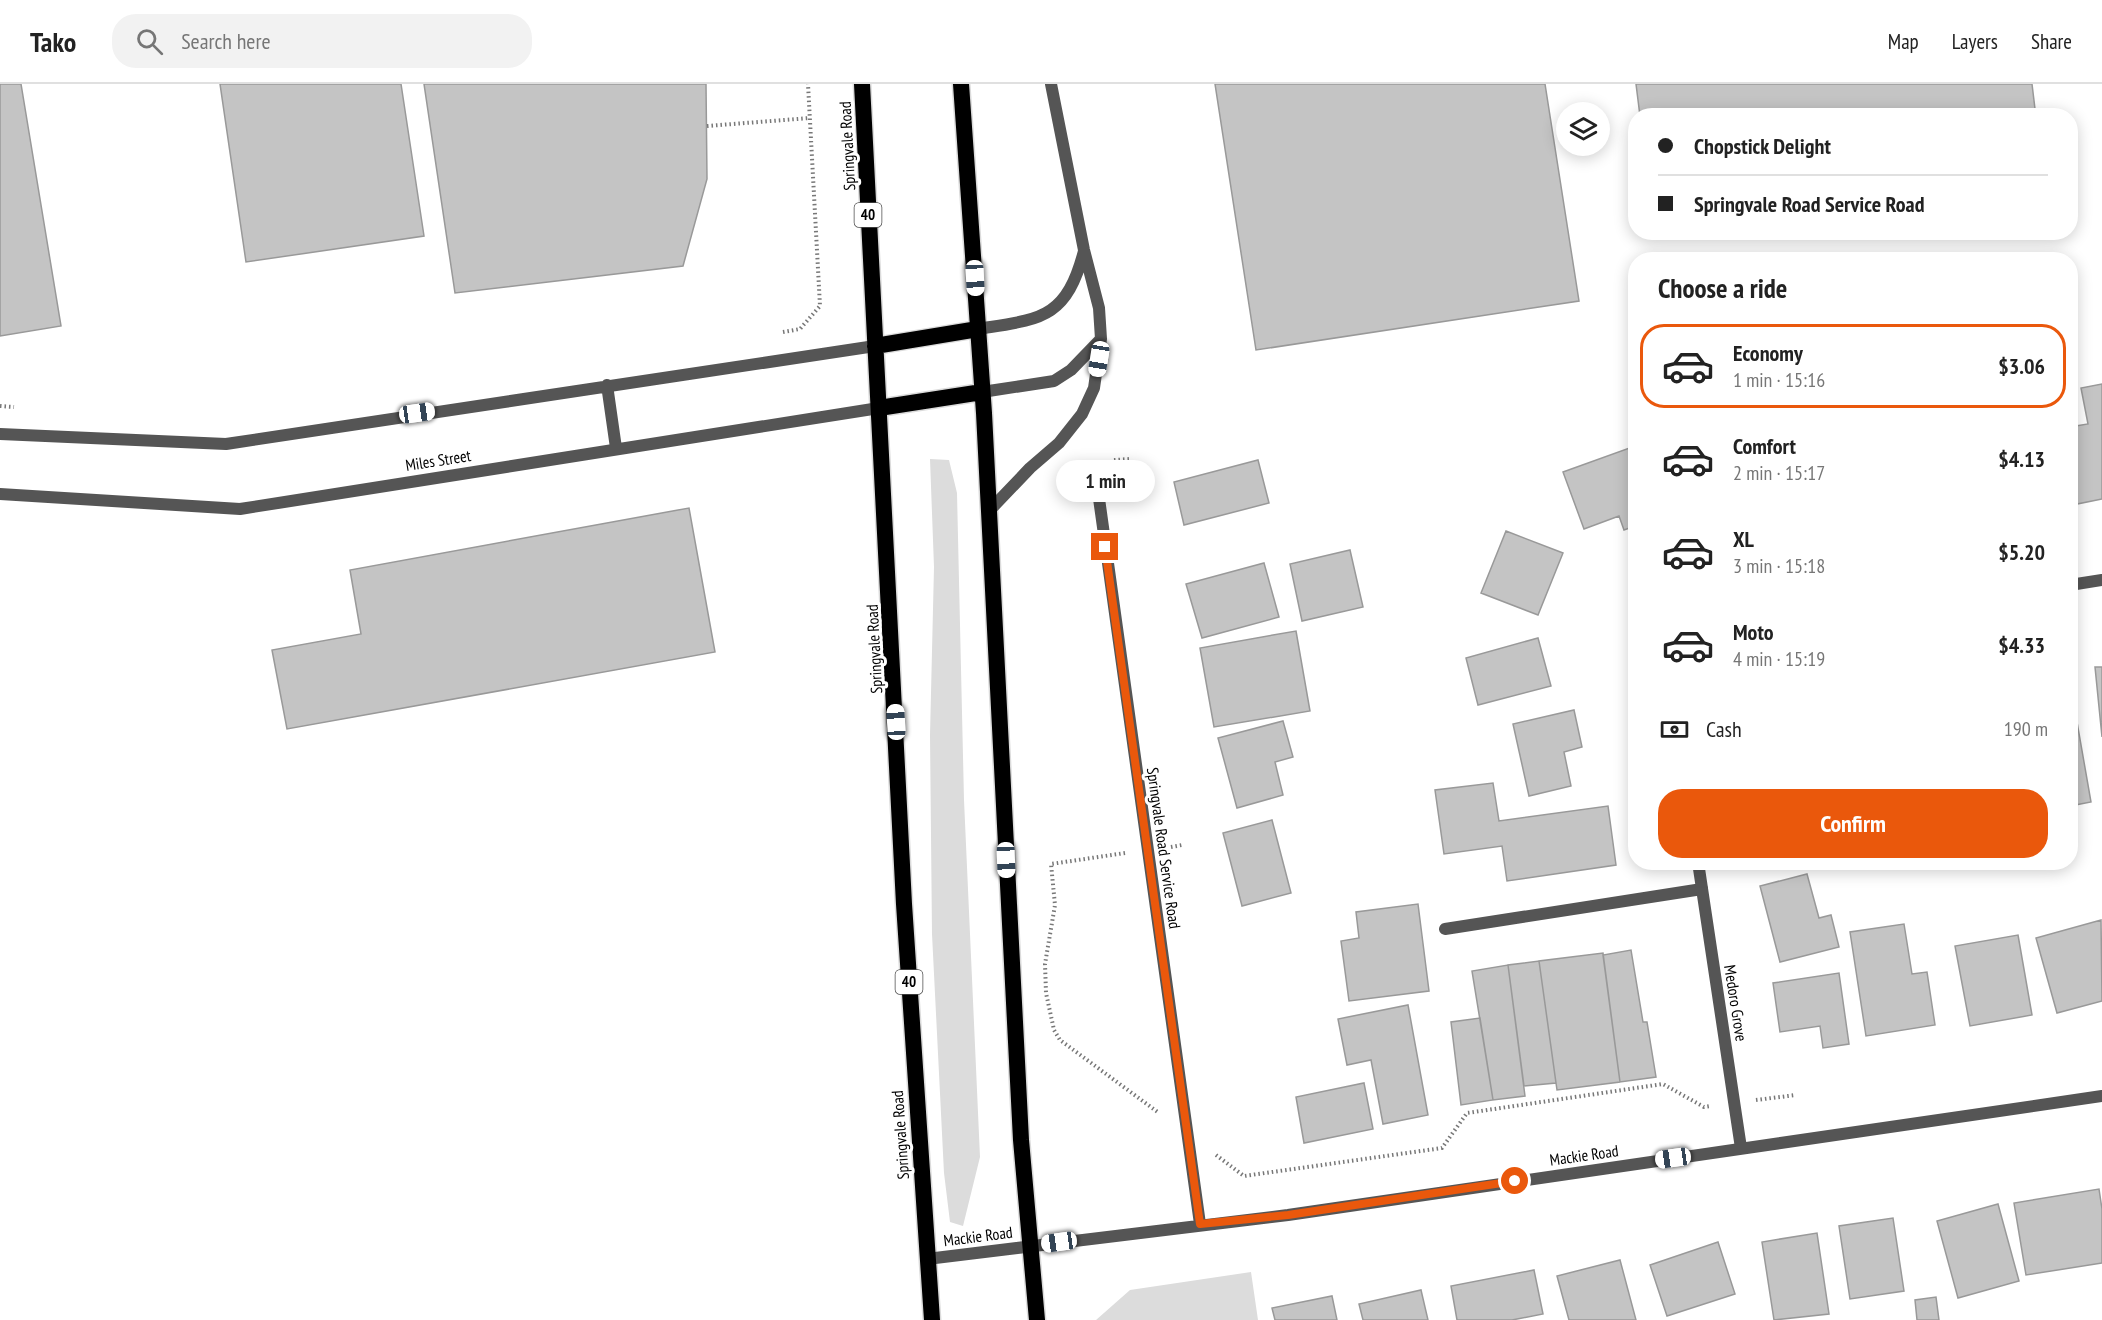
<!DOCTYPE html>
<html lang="en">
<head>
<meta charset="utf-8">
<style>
	body { margin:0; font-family:"PT Sans Narrow",sans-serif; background:#f2f2f2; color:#222; height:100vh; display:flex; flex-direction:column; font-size:22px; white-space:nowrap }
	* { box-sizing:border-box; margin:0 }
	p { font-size:20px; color:#767676 }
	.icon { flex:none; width:33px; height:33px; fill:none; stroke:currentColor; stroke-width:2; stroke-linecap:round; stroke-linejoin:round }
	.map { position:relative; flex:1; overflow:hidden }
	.panel { position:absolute; left:1628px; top:168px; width:450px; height:618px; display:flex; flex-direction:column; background:#fff; border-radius:24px; box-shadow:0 3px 15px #0003 }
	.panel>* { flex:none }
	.banner { position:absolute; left:1628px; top:24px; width:450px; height:132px; border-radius:24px; box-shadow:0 3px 15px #0003; display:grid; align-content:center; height:132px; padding:0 30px; background:#fff }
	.fabs { position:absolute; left:1556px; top:18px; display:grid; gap:12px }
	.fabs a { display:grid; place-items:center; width:54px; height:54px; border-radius:50%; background:#fff; box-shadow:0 3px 15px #0003; font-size:30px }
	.end { position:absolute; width:27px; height:27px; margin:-14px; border:8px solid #ea580c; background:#fff; box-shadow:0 0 0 3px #fff }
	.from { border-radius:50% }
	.bubble { position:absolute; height:42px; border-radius:21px; background:#fff; box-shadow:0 3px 15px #0003; font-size:20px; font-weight:600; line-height:42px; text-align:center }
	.car { position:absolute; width:18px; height:36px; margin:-18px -9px; border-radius:8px; box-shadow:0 0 4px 2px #0007; background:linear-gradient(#fff 24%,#345 0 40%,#fff 0 76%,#345 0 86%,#fff 0) }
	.banner b { display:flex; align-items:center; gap:21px; height:57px; font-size:22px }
	.banner b+b { border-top:2px solid #e0e0e0 }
	.banner i { width:15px; height:15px; background:#222 }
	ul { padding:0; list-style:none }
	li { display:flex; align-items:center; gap:18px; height:84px; margin:0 12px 9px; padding:0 18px; border:3px solid transparent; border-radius:24px }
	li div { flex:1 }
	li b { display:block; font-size:22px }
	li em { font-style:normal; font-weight:600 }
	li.active { border-color:#ea580c }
	li>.icon { width:54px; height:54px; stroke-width:1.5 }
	h2 { padding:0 30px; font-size:27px; line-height:72px }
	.pay { display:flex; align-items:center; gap:15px; height:66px; padding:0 30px; font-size:22px }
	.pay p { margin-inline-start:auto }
	.action { display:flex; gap:12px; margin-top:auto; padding:12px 30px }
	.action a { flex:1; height:69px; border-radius:24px; background:#ea580c; color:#fff; font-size:24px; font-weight:600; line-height:69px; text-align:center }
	header { display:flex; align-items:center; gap:36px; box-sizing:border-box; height:84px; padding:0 30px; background:#fff; border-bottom:2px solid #e0e0e0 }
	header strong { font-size:28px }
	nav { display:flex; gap:33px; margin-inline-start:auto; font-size:21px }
	.search { width:420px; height:54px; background:#f2f2f2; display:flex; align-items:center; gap:15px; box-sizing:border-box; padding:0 21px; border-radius:24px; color:#767676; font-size:22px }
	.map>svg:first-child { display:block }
</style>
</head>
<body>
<header>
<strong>Tako</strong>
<div class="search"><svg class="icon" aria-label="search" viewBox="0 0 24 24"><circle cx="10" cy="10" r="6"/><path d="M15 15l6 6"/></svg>Search here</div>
<nav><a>Map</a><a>Layers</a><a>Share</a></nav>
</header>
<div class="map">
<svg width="2102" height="1236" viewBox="0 0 2102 1236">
	<rect width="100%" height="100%" fill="#fff"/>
	<path fill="#dcdcdc" d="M930,375L949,376L957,409L964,716L980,1073L963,1142L950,1138L944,1089L932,850L930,651L934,483Z
		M1251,1188L1258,1236H1096L1130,1206Z"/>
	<path fill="#c4c4c4" stroke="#999" stroke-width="1.5" d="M0,0H21L61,242L0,252Z
		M220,0H401L424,152L246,178Z
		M424,0H706L707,95L683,182L455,209Z
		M1215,0H1545L1579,217L1256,266Z
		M1636,0H2032L2035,25L1995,32H1640Z
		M2102,300V415L2077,420L2070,382V343L2088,340L2081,304Z
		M1635,362V442L1624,446L1619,432L1584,445L1563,388Z
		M1258,376L1269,419L1184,441L1174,398Z
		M689,424L715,568L287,645L272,566L361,550L350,486Z
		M1506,447L1563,469L1538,531L1481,509Z
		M1350,466L1363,523L1302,537L1290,480Z
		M1264,479L1279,533L1202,554L1186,500Z
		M1296,547L1310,627L1214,643L1200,564Z
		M1538,554L1551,602L1478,621L1466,574Z
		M2095,583H2102V653Z
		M2070,598L2091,718L2070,722Z
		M1574,626L1582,663L1564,668L1571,702L1529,712L1513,640Z
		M1283,637L1293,673L1275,678L1283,711L1237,724L1218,654Z
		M1493,699L1499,737L1608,722L1616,781L1507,797L1502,762L1444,770L1435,706Z
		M1272,736L1291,809L1242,822L1223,749Z
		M1807,790L1819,834L1831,831L1839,863L1780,878L1760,802Z
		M1418,820L1429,907L1349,917L1341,857L1359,854L1356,828Z
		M2101,836L2102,917L2057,929L2036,854Z
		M1904,840L1912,890L1927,888L1935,941L1866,952L1850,848Z
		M2018,851L2032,931L1970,942L1955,862Z
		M1631,866L1643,938H1647L1656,993L1620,998L1603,871Z
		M1603,869L1620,998L1557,1006L1539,877Z
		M1539,877L1556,999L1524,1002L1508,881Z
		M1508,881L1525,1012L1493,1016L1472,887Z
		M1839,889L1849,960L1823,964L1820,942L1780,948L1773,899Z
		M1408,921L1428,1031L1383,1040L1371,976L1347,981L1338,935Z
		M1480,934L1493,1016L1461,1021L1451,938Z
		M1364,999L1373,1045L1304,1059L1296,1013Z
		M2099,1105L2102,1125V1179L2026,1191L2014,1119Z
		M1998,1120L2019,1197L1958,1214L1937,1137Z
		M1893,1134L1904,1207L1850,1215L1839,1142Z
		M1817,1149L1829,1230L1774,1236L1762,1158Z
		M1718,1158L1735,1210L1667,1232L1650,1181Z
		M1620,1176L1636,1236H1569L1557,1192Z
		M1534,1186L1543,1230L1512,1236H1457L1451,1202Z
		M1421,1206L1428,1236H1363L1359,1220Z
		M1332,1212L1337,1236H1275L1272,1224Z
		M1936,1213L1939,1236H1917L1915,1216Z"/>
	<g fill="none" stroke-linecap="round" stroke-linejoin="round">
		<g stroke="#dbdbdb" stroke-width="19">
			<path id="trunk" d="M862,0L904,820L932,1236
				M961,0L984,329L1021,1056L1037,1236
				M875,262L978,245
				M879,324L982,308"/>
		</g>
		<path stroke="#777" stroke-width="4" stroke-dasharray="1.5 3" stroke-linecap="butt" d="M707,42L810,34
			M783,248L800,245L820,222L808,0
			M0,322L14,323
			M1114,376L1130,375
			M1171,763L1182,761
			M1125,769L1051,780L1055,821L1045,880L1046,909L1054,946L1060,956L1159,1029
			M1756,1016L1796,1011
			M1216,1071L1244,1092L1442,1064L1467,1029L1663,1000L1704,1023L1710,1022"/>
		<path stroke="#555" stroke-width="12" d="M1445,845L1702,805"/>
		<path stroke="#555" stroke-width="12" d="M978,245C1040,235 1066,236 1084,167
			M607,301L616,364
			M982,308L1054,297L1071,286L1101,255L1099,224L1084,166L1051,0
			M0,350L226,360L875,262
			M1096,393L1200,1140
			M0,410L240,425L879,324
			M989,427L1030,384L1059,359L1082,330L1094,304L1101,255
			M2070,501L2102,496
			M1698,778L1741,1064
			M927,1175L1288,1131L2102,1012"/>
		<use href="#trunk" stroke="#000" stroke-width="16"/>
	</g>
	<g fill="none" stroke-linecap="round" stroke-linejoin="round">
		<path stroke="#ea580c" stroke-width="8" d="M1105,463L1200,1140L1288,1131L1515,1097"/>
	</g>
	<g text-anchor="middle" stroke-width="6" stroke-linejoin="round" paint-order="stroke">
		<g fill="#fff" stroke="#4c4c4c" stroke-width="1.5">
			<rect x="854.5" y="119" width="27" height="24" rx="4.5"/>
			<rect x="895.5" y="886" width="27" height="24" rx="4.5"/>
		</g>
		<g font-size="15" font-weight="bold" fill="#000">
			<text x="868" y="136">40</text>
			<text x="909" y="903">40</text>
		</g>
		<g font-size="16" fill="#000" stroke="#fff">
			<text transform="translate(847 62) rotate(-93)" y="6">Springvale Road</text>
			<text transform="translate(438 376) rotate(-9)" y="6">Miles Street</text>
			<text transform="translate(874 565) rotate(-93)" y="6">Springvale Road</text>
			<text transform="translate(1164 764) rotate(82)" y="6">Springvale Road Service Road</text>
			<text transform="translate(1736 919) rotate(81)" y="6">Medoro Grove</text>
			<text transform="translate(900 1051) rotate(-94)" y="6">Springvale Road</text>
			<text transform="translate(1584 1071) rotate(-8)" y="6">Mackie Road</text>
			<text transform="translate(978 1152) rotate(-7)" y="6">Mackie Road</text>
		</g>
	</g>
</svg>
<div class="fabs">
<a><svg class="icon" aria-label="layers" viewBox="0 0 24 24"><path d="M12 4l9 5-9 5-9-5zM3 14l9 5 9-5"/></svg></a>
</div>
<i class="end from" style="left:1515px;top:1097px"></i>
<i class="end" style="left:1105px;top:463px"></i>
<div class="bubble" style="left:1056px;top:376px;width:99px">1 min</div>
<i class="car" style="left:975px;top:194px;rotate:177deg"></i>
<i class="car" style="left:1099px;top:275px;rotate:189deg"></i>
<i class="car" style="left:417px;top:329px;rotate:82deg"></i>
<i class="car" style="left:896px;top:638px;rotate:357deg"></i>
<i class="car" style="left:1006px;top:776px;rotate:178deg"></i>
<i class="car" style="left:1673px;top:1074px;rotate:262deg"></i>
<i class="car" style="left:1059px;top:1158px;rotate:262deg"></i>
<div class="banner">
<b><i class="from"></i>Chopstick Delight</b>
<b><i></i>Springvale Road Service Road</b>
</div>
<section class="panel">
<h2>Choose a ride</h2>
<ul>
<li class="active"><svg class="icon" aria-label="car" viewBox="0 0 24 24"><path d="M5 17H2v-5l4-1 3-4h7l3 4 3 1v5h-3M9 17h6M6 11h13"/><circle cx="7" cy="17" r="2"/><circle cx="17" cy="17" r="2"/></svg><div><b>Economy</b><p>1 min · 15:16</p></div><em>$3.06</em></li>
<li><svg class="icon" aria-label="car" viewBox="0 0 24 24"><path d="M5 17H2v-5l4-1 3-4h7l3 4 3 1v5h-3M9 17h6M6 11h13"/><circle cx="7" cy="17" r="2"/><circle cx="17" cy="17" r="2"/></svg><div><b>Comfort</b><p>2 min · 15:17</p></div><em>$4.13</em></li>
<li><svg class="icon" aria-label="car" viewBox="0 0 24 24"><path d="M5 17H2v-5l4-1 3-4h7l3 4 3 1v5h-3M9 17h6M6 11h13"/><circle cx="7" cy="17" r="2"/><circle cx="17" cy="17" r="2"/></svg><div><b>XL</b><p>3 min · 15:18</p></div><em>$5.20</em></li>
<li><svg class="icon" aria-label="car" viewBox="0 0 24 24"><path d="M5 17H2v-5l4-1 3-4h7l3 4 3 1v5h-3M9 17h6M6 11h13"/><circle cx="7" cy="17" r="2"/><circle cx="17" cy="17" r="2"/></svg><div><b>Moto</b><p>4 min · 15:19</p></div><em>$4.33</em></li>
</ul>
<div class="pay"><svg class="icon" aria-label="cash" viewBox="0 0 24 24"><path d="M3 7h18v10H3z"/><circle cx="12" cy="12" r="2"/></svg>Cash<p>190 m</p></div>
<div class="action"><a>Confirm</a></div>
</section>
</div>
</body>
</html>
